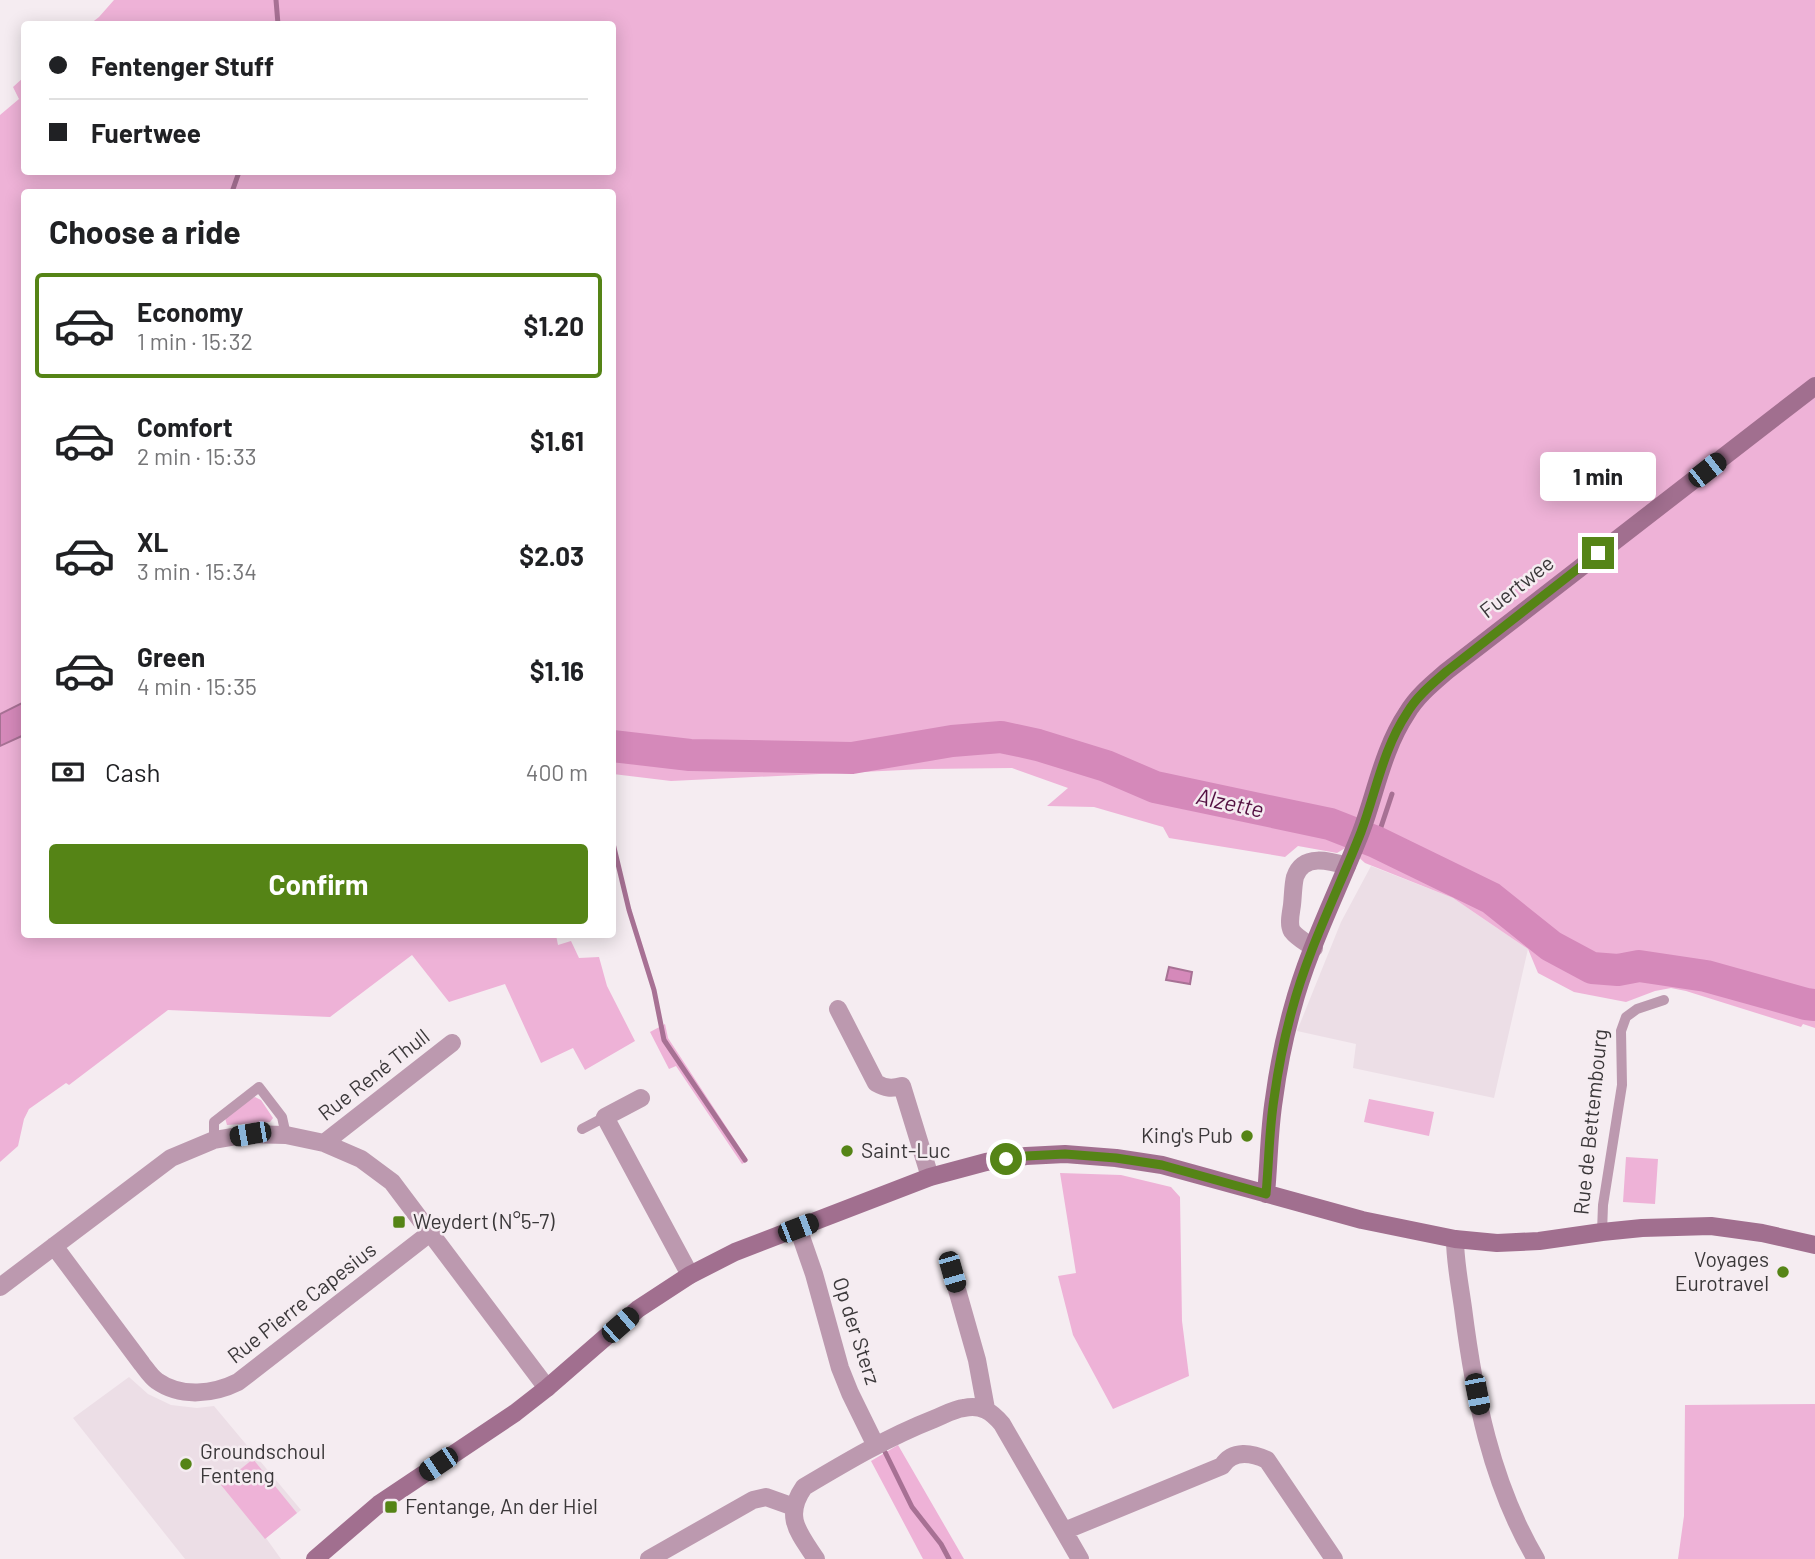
<!DOCTYPE html>
<html lang="en">
<head>
<meta charset="utf-8">
<style>
	body { margin:0; font-family:Barlow,sans-serif; background:#f2f2f2; color:#202124; height:100vh; display:flex; flex-direction:column; font-size:26px; white-space:nowrap }
	* { box-sizing:border-box; margin:0 }
	p { font-size:23px; color:#757577 }
	.icon { flex:none; width:38px; height:38px; fill:none; stroke:currentColor; stroke-width:2; stroke-linecap:round; stroke-linejoin:round }
	.map { position:relative; flex:1; overflow:hidden }
	.side { position:absolute; left:21px; top:189px; width:595px; height:749px; display:flex; flex-direction:column; background:#fff; border-radius:7px; box-shadow:0 4px 18px #0003 }
	.side>* { flex:none }
	.banner { position:absolute; left:21px; top:21px; width:595px; height:154px; border-radius:7px; box-shadow:0 4px 18px #0003; display:grid; align-content:center; height:154px; padding:0 28px; background:#fff }
	.end { position:absolute; width:32px; height:32px; margin:-16px; border:9px solid #558416; background:#fff; box-shadow:0 0 0 4px #fff }
	.from { border-radius:50% }
	.bubble { position:absolute; height:49px; border-radius:7px; background:#fff; box-shadow:0 4px 18px #0003; font-size:23px; font-weight:700; line-height:49px; text-align:center }
	.car { position:absolute; width:21px; height:42px; margin:-21px -10px; border-radius:9px; box-shadow:0 0 5px 2px #0007; background:linear-gradient(#222 24%,#8ab4d8 0 40%,#222 0 76%,#8ab4d8 0 86%,#222 0) }
	.banner b { display:flex; align-items:center; gap:24px; height:66px; font-size:26px }
	.banner b+b { border-top:2px solid #e0e0e0 }
	.banner i { width:18px; height:18px; background:#202124 }
	ul { padding:0; list-style:none }
	li { display:flex; align-items:center; gap:21px; height:105px; margin:0 14px 10px; padding:0 14px; border:4px solid transparent; border-radius:7px }
	li div { flex:1 }
	li b { display:block; font-size:26px }
	li em { font-style:normal; font-weight:700 }
	li.current { border-color:#558416 }
	li>.icon { width:63px; height:63px; stroke-width:1.5 }
	h2 { padding:0 28px; font-size:32px; line-height:84px }
	.pay { display:flex; align-items:center; gap:18px; height:77px; padding:0 28px; font-size:26px }
	.pay p { margin-inline-start:auto }
	.primary-button { display:flex; gap:14px; margin-top:auto; padding:14px 28px }
	.primary-button a { flex:1; height:80px; border-radius:7px; background:#558416; color:#fff; font-size:28px; font-weight:700; line-height:80px; text-align:center }
	.map>svg:first-child { display:block }
</style>
</head>
<body>
<div class="map">
<svg width="1815" height="1559" viewBox="0 0 1815 1559">
	<rect width="100%" height="100%" fill="#f5ecf1"/>
	<path fill="#ecdee6" d="M1371,866L1453,898L1528,949L1494,1098L1353,1068L1356,1044L1297,1031L1341,922Z
		M129,1377L148,1394L171,1405L197,1408L214,1406L301,1510L266,1538L281,1559H185L73,1418Z"/>
	<path fill="#eeb2d7" d="M114,0H1815V1028L1803,1024L1801,1027L1686,991L1671,988L1655,991L1626,1002L1574,992L1538,973L1528,949L1453,898L1365,863L1347,847L1337,853L1298,846L1285,857L1169,838L1163,827L1094,807L1047,806L1068,788L1012,768L924,769L671,781L613,774L612,192H24V702L0,714V115L19,99L13,87L24,77V172H612V24H90L99,17Z
		M24,735V934L556,935L558,945L571,941L579,958L599,957L607,986L635,1041L585,1070L573,1048L541,1063L505,984L449,1002L412,955L330,1017L168,1010L69,1085L66,1083L29,1109L24,1119L18,1146L0,1162V746Z
		M665,1024L668,1038L748,1160L742,1164L676,1066L669,1069L650,1032Z
		M255,1097L261,1100L273,1118L270,1122L227,1125L225,1118L250,1099Z
		M1369,1099L1434,1112L1429,1136L1364,1122Z
		M1626,1157L1658,1159L1655,1204L1623,1202Z
		M1060,1173L1121,1175L1171,1187L1180,1197L1182,1321L1189,1376L1113,1409L1073,1335L1058,1276L1076,1273Z
		M1815,1404V1559H1678L1684,1516L1685,1405Z
		M898,1445L964,1559H923L871,1461Z
		M253,1459L297,1513L265,1539L221,1485Z"/>
	<path fill="#d589ba" stroke="#a77194" stroke-width="2" d="M24,702V735L0,746V714Z
		M1169,967L1192,972L1190,984L1166,980Z"/>
	<g fill="none" stroke-linecap="round" stroke-linejoin="round">
		<path stroke="#a77194" stroke-width="5" d="M276,0L278,24
			M232,192L239,172
			M612,839L629,910L654,990L664,1040L745,1160
			M1376,842L1392,794
			M885,1452L912,1507L941,1544L949,1559"/>
		<path stroke="#d589ba" stroke-width="32" d="M612,746L690,755L852,758L952,741L1001,737L1038,745L1106,766L1155,787L1330,824L1376,842L1491,898L1551,946L1592,968L1618,970L1639,966L1706,976L1806,1004L1815,1005"/>
		<path stroke="#bc99af" stroke-width="10" d="M582,1129L605,1117
			M214,1140V1122L259,1087L282,1117L286,1135
			M1602,1232L1603,1205L1622,1085L1621,1031L1626,1017L1637,1009L1664,1000"/>
		<path stroke="#bc99af" stroke-width="18" d="M1314,948C1307,943 1297,938 1292,931C1288,924 1291,913 1292,905C1293,896 1293,885 1295,877C1303,853 1330,861 1347,866
			M838,1009L876,1083C885,1088 891,1089 902,1086L930,1177
			M641,1098L605,1117L690,1275
			M324,1143L452,1043
			M798,1228L814,1274L840,1368L850,1393L876,1446
			M1455,1239C1455,1262 1460,1286 1463,1308C1474,1395 1491,1483 1536,1559
			M54,1246L142,1364C146,1369 151,1377 157,1381C181,1398 214,1394 238,1382L430,1233
			M952,1272L977,1360L986,1409
			M0,1287L171,1158L214,1140L249,1134L286,1135L324,1143L361,1159L392,1182L547,1388
			M1064,1531L1222,1466C1233,1449 1252,1453 1267,1460L1334,1559
			M649,1559L753,1500L766,1497L794,1507
			M816,1559C799,1533 783,1517 804,1487C846,1462 888,1437 934,1419C944,1415 954,1409 964,1408C981,1404 992,1412 1002,1424L1080,1559"/>
		<path stroke="#a16f8f" stroke-width="18" d="M1266,1194C1269,1162 1269,1130 1274,1099C1278,1069 1284,1039 1292,1010C1308,949 1338,891 1361,832C1376,792 1383,749 1407,713C1417,696 1432,684 1447,671L1815,386
			M315,1559L379,1504L515,1413L547,1388L638,1309L690,1275L735,1252L930,1177L986,1162L1026,1156L1065,1154L1116,1158L1162,1165L1362,1220L1455,1239L1497,1243L1539,1241L1602,1232L1642,1228L1711,1226L1762,1233L1815,1245"/>
	</g>
	<g fill="none" stroke-linecap="round" stroke-linejoin="round">
		<path stroke="#558416" stroke-width="9" d="M1006,1159L1026,1156L1065,1154L1116,1158L1162,1165L1266,1194C1269,1162 1269,1130 1274,1099C1278,1069 1284,1039 1292,1010C1308,949 1338,891 1361,832C1376,792 1383,749 1407,713C1417,696 1432,684 1447,671L1598,553"/>
	</g>
	<g fill="#558416" stroke="#f5ecf1" stroke-width="2.5">
		<circle cx="1247" cy="1136" r="7"/>
		<circle cx="847" cy="1151" r="7"/>
		<rect x="392" y="1215" width="14" height="14" rx="3.5"/>
		<circle cx="1783" cy="1272" r="7"/>
		<circle cx="186" cy="1464" r="7"/>
		<rect x="384" y="1500" width="14" height="14" rx="3.5"/>
	</g>
	<g text-anchor="middle" stroke-width="5" stroke-linejoin="round" paint-order="stroke">
		<g font-size="21" fill="#3b383a" stroke="#f5ecf1">
			<text transform="translate(1517 587) rotate(-38)" y="7">Fuertwee</text>
			<text transform="translate(374 1075) rotate(-38)" y="7">Rue René Thull</text>
			<text transform="translate(1591 1122) rotate(-84)" y="7">Rue de Bettembourg</text>
			<text transform="translate(302 1303) rotate(-38)" y="7">Rue Pierre Capesius</text>
			<text transform="translate(856 1331) rotate(72)" y="7">Op der Sterz</text>
		</g>
		<g font-size="21" fill="#3b383a" stroke="#f5ecf1" text-anchor="start">
			<text x="1233" y="1143" text-anchor="end">King's Pub</text>
			<text x="861" y="1158">Saint-Luc</text>
			<text x="413" y="1229">Weydert (N°5-7)</text>
			<text x="1769" y="1267" text-anchor="end">Voyages<tspan x="1769" dy="24">Eurotravel</tspan></text>
			<text x="200" y="1459">Groundschoul<tspan x="200" dy="24">Fenteng</tspan></text>
			<text x="405" y="1514">Fentange, An der Hiel</text>
		</g>
		<g font-size="23" font-style="italic" fill="#541142" stroke="#f5ecf1">
			<text transform="translate(1230 803) rotate(12)" y="8">Alzette</text>
		</g>
	</g>
</svg>
<i class="end from" style="left:1006px;top:1159px"></i>
<i class="end" style="left:1598px;top:553px"></i>
<div class="bubble" style="left:1540px;top:452px;width:116px">1 min</div>
<i class="car" style="left:1707px;top:470px;rotate:52deg"></i>
<i class="car" style="left:250px;top:1134px;rotate:260deg"></i>
<i class="car" style="left:798px;top:1228px;rotate:69deg"></i>
<i class="car" style="left:952px;top:1272px;rotate:164deg"></i>
<i class="car" style="left:620px;top:1325px;rotate:49deg"></i>
<i class="car" style="left:1477px;top:1394px;rotate:169deg"></i>
<i class="car" style="left:438px;top:1464px;rotate:236deg"></i>
<div class="banner">
<b><i class="from"></i>Fentenger Stuff</b>
<b><i></i>Fuertwee</b>
</div>
<section class="side">
<h2>Choose a ride</h2>
<ul>
<li class="current"><svg class="icon" aria-label="car" viewBox="0 0 24 24"><path d="M5 17H2v-5l4-1 3-4h7l3 4 3 1v5h-3M9 17h6M6 11h13"/><circle cx="7" cy="17" r="2"/><circle cx="17" cy="17" r="2"/></svg><div><b>Economy</b><p>1 min · 15:32</p></div><em>$1.20</em></li>
<li><svg class="icon" aria-label="car" viewBox="0 0 24 24"><path d="M5 17H2v-5l4-1 3-4h7l3 4 3 1v5h-3M9 17h6M6 11h13"/><circle cx="7" cy="17" r="2"/><circle cx="17" cy="17" r="2"/></svg><div><b>Comfort</b><p>2 min · 15:33</p></div><em>$1.61</em></li>
<li><svg class="icon" aria-label="car" viewBox="0 0 24 24"><path d="M5 17H2v-5l4-1 3-4h7l3 4 3 1v5h-3M9 17h6M6 11h13"/><circle cx="7" cy="17" r="2"/><circle cx="17" cy="17" r="2"/></svg><div><b>XL</b><p>3 min · 15:34</p></div><em>$2.03</em></li>
<li><svg class="icon" aria-label="car" viewBox="0 0 24 24"><path d="M5 17H2v-5l4-1 3-4h7l3 4 3 1v5h-3M9 17h6M6 11h13"/><circle cx="7" cy="17" r="2"/><circle cx="17" cy="17" r="2"/></svg><div><b>Green</b><p>4 min · 15:35</p></div><em>$1.16</em></li>
</ul>
<div class="pay"><svg class="icon" aria-label="cash" viewBox="0 0 24 24"><path d="M3 7h18v10H3z"/><circle cx="12" cy="12" r="2"/></svg>Cash<p>400 m</p></div>
<div class="primary-button"><a>Confirm</a></div>
</section>
</div>
</body>
</html>
